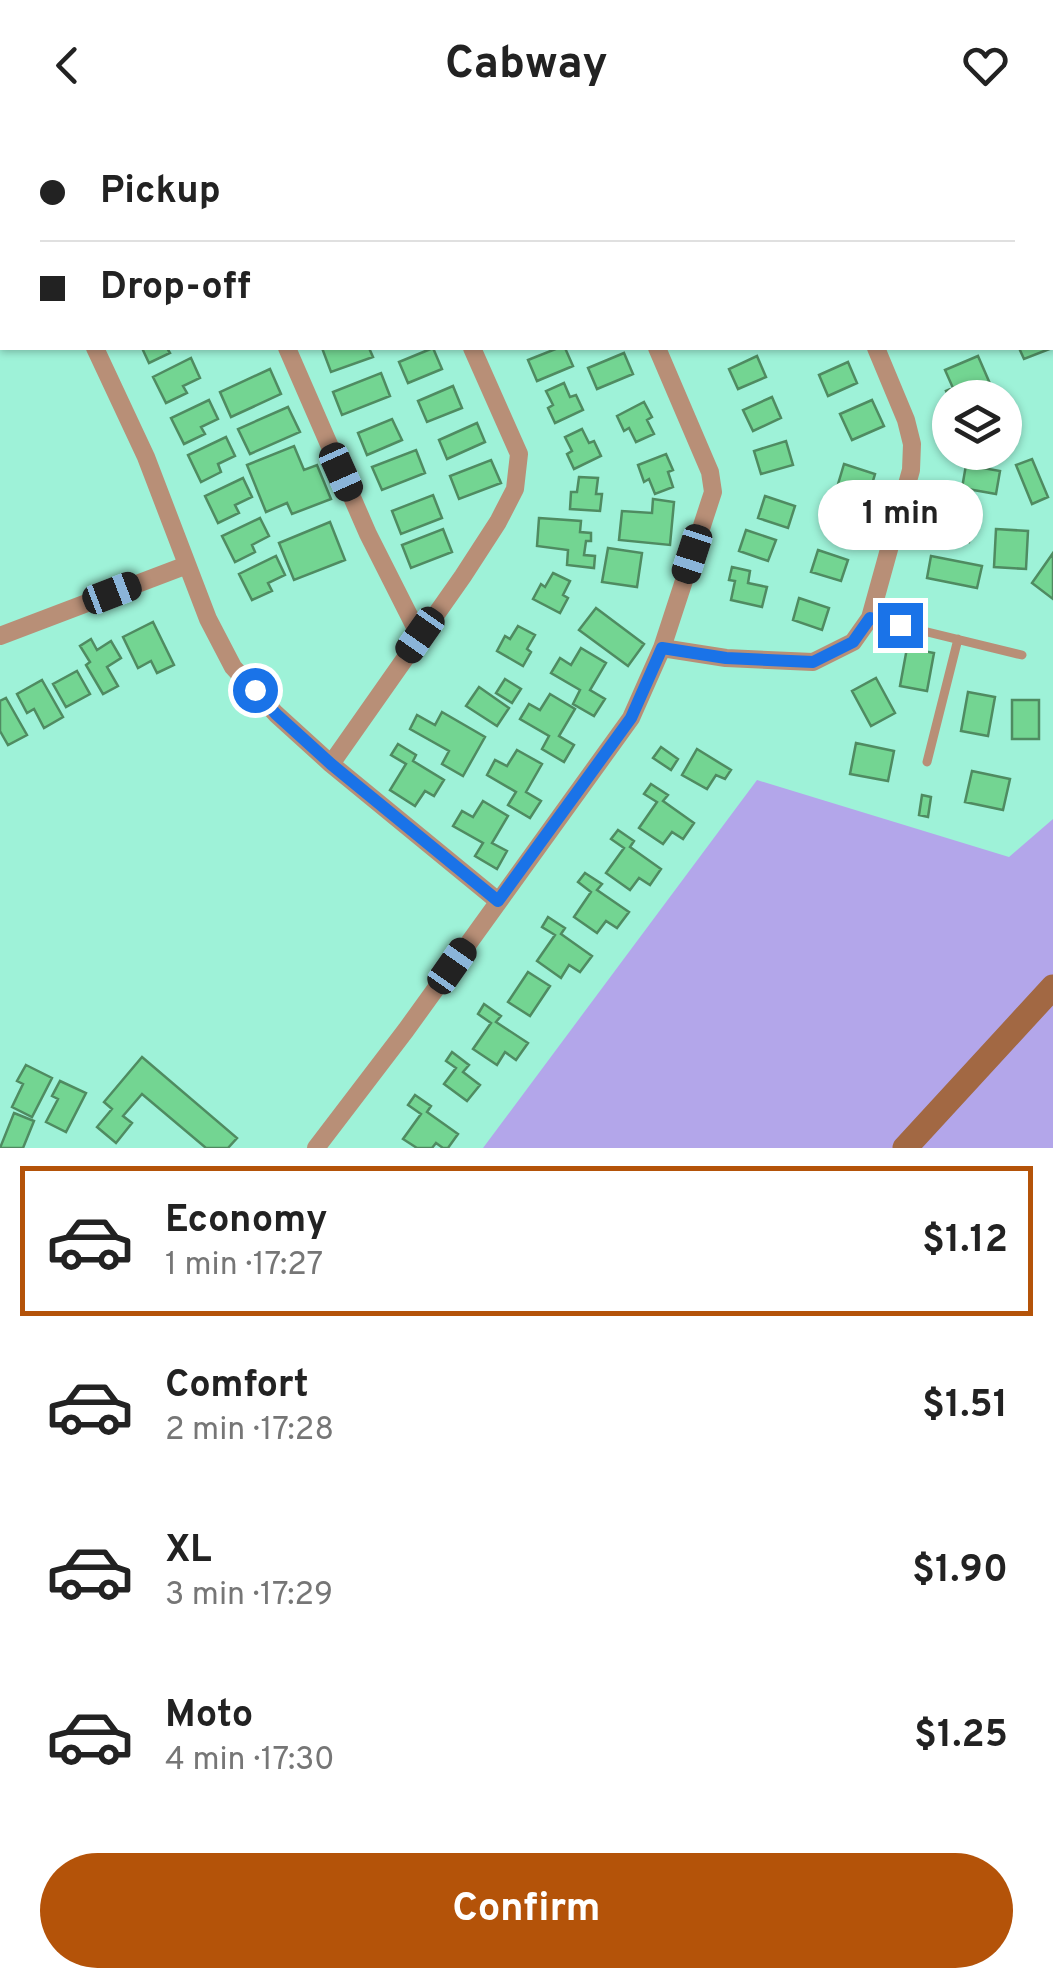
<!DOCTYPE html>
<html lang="en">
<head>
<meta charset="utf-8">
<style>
	body { margin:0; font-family:Overpass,sans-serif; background:#f6f6f6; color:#222; height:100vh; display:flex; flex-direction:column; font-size:38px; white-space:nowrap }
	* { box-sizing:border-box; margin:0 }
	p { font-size:32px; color:#767676 }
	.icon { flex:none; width:55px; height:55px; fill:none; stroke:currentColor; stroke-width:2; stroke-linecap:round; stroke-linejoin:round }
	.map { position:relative; height:1018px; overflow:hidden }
	.panel { display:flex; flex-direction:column; background:#fff; flex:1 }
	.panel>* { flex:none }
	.top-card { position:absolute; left:0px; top:0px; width:1055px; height:220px; box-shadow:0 2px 8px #0004; display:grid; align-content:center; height:220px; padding:0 40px; background:#fff }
	.fabs { position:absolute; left:932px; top:250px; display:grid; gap:20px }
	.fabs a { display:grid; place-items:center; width:90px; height:90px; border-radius:50%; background:#fff; box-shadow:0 2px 8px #0004; font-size:50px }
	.end { position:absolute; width:45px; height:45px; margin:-22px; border:12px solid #1a73e8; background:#fff; box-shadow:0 0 0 5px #fff }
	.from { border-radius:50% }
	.bubble { position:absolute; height:70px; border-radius:35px; background:#fff; box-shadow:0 2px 8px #0004; font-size:32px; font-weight:700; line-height:70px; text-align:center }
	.car { position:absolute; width:30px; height:60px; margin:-30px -15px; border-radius:12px; box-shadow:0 0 8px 2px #0007; background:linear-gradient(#222 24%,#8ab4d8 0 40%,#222 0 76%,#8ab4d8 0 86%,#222 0) }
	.top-card b { display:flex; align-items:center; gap:35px; height:95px; font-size:38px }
	.top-card b+b { border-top:2px solid #e0e0e0 }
	.top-card i { width:25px; height:25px; background:#222 }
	ul { padding:18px 0 0; list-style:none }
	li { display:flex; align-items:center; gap:30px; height:150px; margin:0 20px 15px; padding:0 20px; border:5px solid transparent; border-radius:0px }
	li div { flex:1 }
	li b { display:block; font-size:38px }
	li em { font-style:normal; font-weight:700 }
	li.selected { border-color:#b45309 }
	li>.icon { width:90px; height:90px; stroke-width:1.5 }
	.cta { display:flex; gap:20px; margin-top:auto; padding:20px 40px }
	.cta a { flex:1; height:115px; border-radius:60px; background:#b45309; color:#fff; font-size:40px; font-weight:700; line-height:115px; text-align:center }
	header { display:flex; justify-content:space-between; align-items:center; height:130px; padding:0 40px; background:#fff; font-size:45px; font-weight:700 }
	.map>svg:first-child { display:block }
</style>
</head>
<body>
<header><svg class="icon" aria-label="back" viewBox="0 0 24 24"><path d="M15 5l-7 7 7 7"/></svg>Cabway<svg class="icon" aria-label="heart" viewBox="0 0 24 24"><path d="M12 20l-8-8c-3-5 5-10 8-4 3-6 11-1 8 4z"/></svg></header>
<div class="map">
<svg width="1053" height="1018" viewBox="0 0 1053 1018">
	<rect width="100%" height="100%" fill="#9ef2d8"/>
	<path fill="#b3a6ea" d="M757,650L1009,727L1053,689V1018H483Z"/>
	<path fill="#73d592" stroke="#4f8b61" stroke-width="2.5" d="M142,218H167L170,223L149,233Z
		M322,218H369L373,227L331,242Z
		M433,218L442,239L408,253L399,232Z
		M558,218H565L573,236L537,251L528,230Z
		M1019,218H1052L1024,229Z
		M624,223L633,244L597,259L588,238Z
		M757,226L766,247L738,259L729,239Z
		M978,226L991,256L965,268H950V270L946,261L953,258L945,240Z
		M191,228L200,248L183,256L187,263L166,273L153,247Z
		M848,232L857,253L828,266L819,245Z
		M270,239L281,264L231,287L220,262Z
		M381,243L390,266L342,285L333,262Z
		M564,253L570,267L576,265L583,280L555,293L548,278L553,275L546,261Z
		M453,256L462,278L427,292L418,271Z
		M772,267L781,288L753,301L743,280Z
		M209,270L218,289L201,297L205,304L184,314L171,288Z
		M872,270L884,296L852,310L840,284Z
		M644,272L652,287L647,290L654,304L636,312L629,298L624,301L617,286Z
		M288,277L300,302L250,324L238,299Z
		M392,289L402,310L367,325L358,303Z
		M477,293L485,312L447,329L439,310Z
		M582,299L589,313L594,311L601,326L574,339L567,324L572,321L565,307Z
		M226,307L235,326L218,334L221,342L201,352L188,325Z
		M786,311L793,335L761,344L754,321Z
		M294,316L304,340L317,335L331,369L292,384L287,373L266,382L247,335Z
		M416,320L425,343L382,360L372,337Z
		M666,324L673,340L668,342L673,357L655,364L649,349L644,352L638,335Z
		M1032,329L1048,367L1032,374L1016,335Z
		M491,330L501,353L459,369L450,346Z
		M844,334L875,344L867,371L836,361Z
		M966,335L1000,341L996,364L962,358Z
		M579,347L598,348L596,364H602L600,381L570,379L571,362H577Z
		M243,348L252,367L235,375L239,383L218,393L205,366Z
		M433,365L442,388L401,404L392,381Z
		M765,366L795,376L788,398L758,388Z
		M653,369L674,372L670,415L619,410L622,381L652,383Z
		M940,378L975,387L969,412L942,405L945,392L937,390Z
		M835,387L865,397L858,418L829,408Z
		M260,388L269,406L252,415L255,422L235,432L222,406Z
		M539,388L581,391L580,402L591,403V411H586L584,425L595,426L594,438L567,435L568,420L537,416Z
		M330,392L345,430L294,450L279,413Z
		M443,399L452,422L411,438L402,415Z
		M996,399L1028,401L1026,439L994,437Z
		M746,400L776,410L768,431L739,421Z
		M608,418L642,423L637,457L602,452Z
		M818,420L848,430L841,451L811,442Z
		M1053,423V469L1032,453Z
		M276,426L285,445L268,453L272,461L252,470L239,444Z
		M931,426L982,436L977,458L927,448Z
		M732,437L750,441L748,453L767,457L762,477L731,470L735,451L729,450Z
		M553,443L570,451L563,465L568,468L560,483L533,469L541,454L545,457Z
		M799,468L829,478L822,500L793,490Z
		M596,478L644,514L628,536L579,500Z
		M153,492L174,535L157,543L151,531L138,538L123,507Z
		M518,496L535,505L527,519L531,522L523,536L497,521L505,506L510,509Z
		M91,509L97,520L111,511L121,528L107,537L118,556L103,564L86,535L90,532L80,516Z
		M581,518L606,533L590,560L605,569L594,586L573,574L580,560L551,543L560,528L571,535Z
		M907,518L934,523L927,561L900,556Z
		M77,541L90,564L66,577L53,554Z
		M876,548L895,583L871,596L852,561Z
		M505,549L521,559L512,573L496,563Z
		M42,550L63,587L44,598L34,579L27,583L17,564Z
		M479,557L509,578L497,596L466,576Z
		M968,562L995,567L988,606L961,601Z
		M550,564L575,579L559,606L574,615L564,632L542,619L549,606L520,589L529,574L540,580Z
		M6,568L27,605L8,615L0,601V571Z
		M1012,570H1039V609H1012Z
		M442,582L485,607L463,646L442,634L449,621L410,599L417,585L435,595Z
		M856,613L894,621L888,651L850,644Z
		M398,614L416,625L413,631L444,650L434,666L425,661L415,676L390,660L406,634L391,625Z
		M661,617L678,629L671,640L653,628Z
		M697,619L731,640L725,649L716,645L707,659L682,645Z
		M517,620L542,634L526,662L541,671L530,688L508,675L516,662L487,645L495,630L507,636Z
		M972,641L1010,649L1003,680L965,672Z
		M651,654L668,665L663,671L694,693L683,709L672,702L663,714L639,698L657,672L644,664Z
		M922,665L931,667L928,687L919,685Z
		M483,671L508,686L492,713L507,721L497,739L475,726L483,713L453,696L462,681L473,687Z
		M618,700L634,711L630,717L661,739L650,755L639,748L630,760L606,743L624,718L611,709Z
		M585,743L602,754L597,760L629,782L617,798L606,791L597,803L574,787L591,762L578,752Z
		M548,787L565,798L561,804L592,826L580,842L569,835L561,848L537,831L555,805L542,797Z
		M528,842L550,856L530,886L508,872Z
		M484,874L501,886L496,892L528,913L516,930L505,922L497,935L473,919L491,893L478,884Z
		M452,922L469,935L463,942L480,955L467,971L444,954L456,938L446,931Z
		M142,927L237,1008L228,1018H206L142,964L123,986L132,993L116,1013L97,997L112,979L104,972Z
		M26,935L52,948L32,987L12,977L23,954L17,951Z
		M60,951L86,963L66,1002L46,992L58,969L52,966Z
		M415,965L431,976L427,982L458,1004L448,1018H443L436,1013L432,1018H417L403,1009L421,984L408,975Z
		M14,983L34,991L23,1018H0Z"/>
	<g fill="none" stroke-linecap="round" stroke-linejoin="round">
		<path stroke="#b88f77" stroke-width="9" d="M0,42L2,40
			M870,488L1022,525
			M927,632L958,509"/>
		<path stroke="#b88f77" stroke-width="18" d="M192,0L193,2
			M379,0L380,2
			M566,0L567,2
			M787,0L788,2
			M998,0L999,2
			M758,2L764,0
			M0,9L2,15
			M1052,122L1053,124
			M95,218L146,327L208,489L233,537L276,584L331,634L498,771
			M287,218L368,404L419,505
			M0,506L187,435
			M662,518L726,528L813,532L853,512L870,488L911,340L912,314L906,290L876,218
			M331,634L463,446L498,392L515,359L519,324L472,218
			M316,1018L406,900L631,588L662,518L713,362L710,342L657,218"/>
		<path stroke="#a26843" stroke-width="25" d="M905,1018L1053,857"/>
	</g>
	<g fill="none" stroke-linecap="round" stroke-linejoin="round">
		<path stroke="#1a73e8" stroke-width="12" d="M255,560L276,584L331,634L498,771L631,588L662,518L726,528L813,532L853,512L870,488L900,495"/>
	</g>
</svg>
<div class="fabs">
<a><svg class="icon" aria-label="layers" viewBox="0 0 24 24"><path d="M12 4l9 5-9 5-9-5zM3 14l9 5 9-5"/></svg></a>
</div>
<i class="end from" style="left:255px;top:560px"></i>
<i class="end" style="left:900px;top:495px"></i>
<div class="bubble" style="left:818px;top:350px;width:165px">1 min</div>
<i class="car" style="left:341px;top:342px;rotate:156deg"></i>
<i class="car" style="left:692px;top:424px;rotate:198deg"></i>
<i class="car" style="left:112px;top:463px;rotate:69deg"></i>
<i class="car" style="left:420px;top:505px;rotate:215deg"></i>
<i class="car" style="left:452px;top:836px;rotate:35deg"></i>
<div class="top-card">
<b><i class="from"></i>Pickup</b>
<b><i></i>Drop-off</b>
</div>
</div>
<section class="panel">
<ul>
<li class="selected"><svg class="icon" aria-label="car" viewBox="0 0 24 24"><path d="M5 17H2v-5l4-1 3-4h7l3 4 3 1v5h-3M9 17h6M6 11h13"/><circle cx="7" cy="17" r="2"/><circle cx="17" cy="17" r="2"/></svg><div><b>Economy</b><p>1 min · 17:27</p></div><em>$1.12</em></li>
<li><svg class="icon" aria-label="car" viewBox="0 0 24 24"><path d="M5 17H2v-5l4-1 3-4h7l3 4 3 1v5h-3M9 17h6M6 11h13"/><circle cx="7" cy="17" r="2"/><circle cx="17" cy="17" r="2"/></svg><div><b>Comfort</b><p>2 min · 17:28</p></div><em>$1.51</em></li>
<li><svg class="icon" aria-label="car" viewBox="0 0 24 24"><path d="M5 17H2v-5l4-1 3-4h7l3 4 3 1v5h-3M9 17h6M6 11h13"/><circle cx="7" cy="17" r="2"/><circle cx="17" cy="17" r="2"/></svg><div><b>XL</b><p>3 min · 17:29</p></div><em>$1.90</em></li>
<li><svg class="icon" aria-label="car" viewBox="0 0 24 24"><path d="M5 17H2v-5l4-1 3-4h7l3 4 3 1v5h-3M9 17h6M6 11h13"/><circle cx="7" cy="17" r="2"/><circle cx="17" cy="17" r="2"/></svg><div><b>Moto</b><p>4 min · 17:30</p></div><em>$1.25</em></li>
</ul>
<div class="cta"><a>Confirm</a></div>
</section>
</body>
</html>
